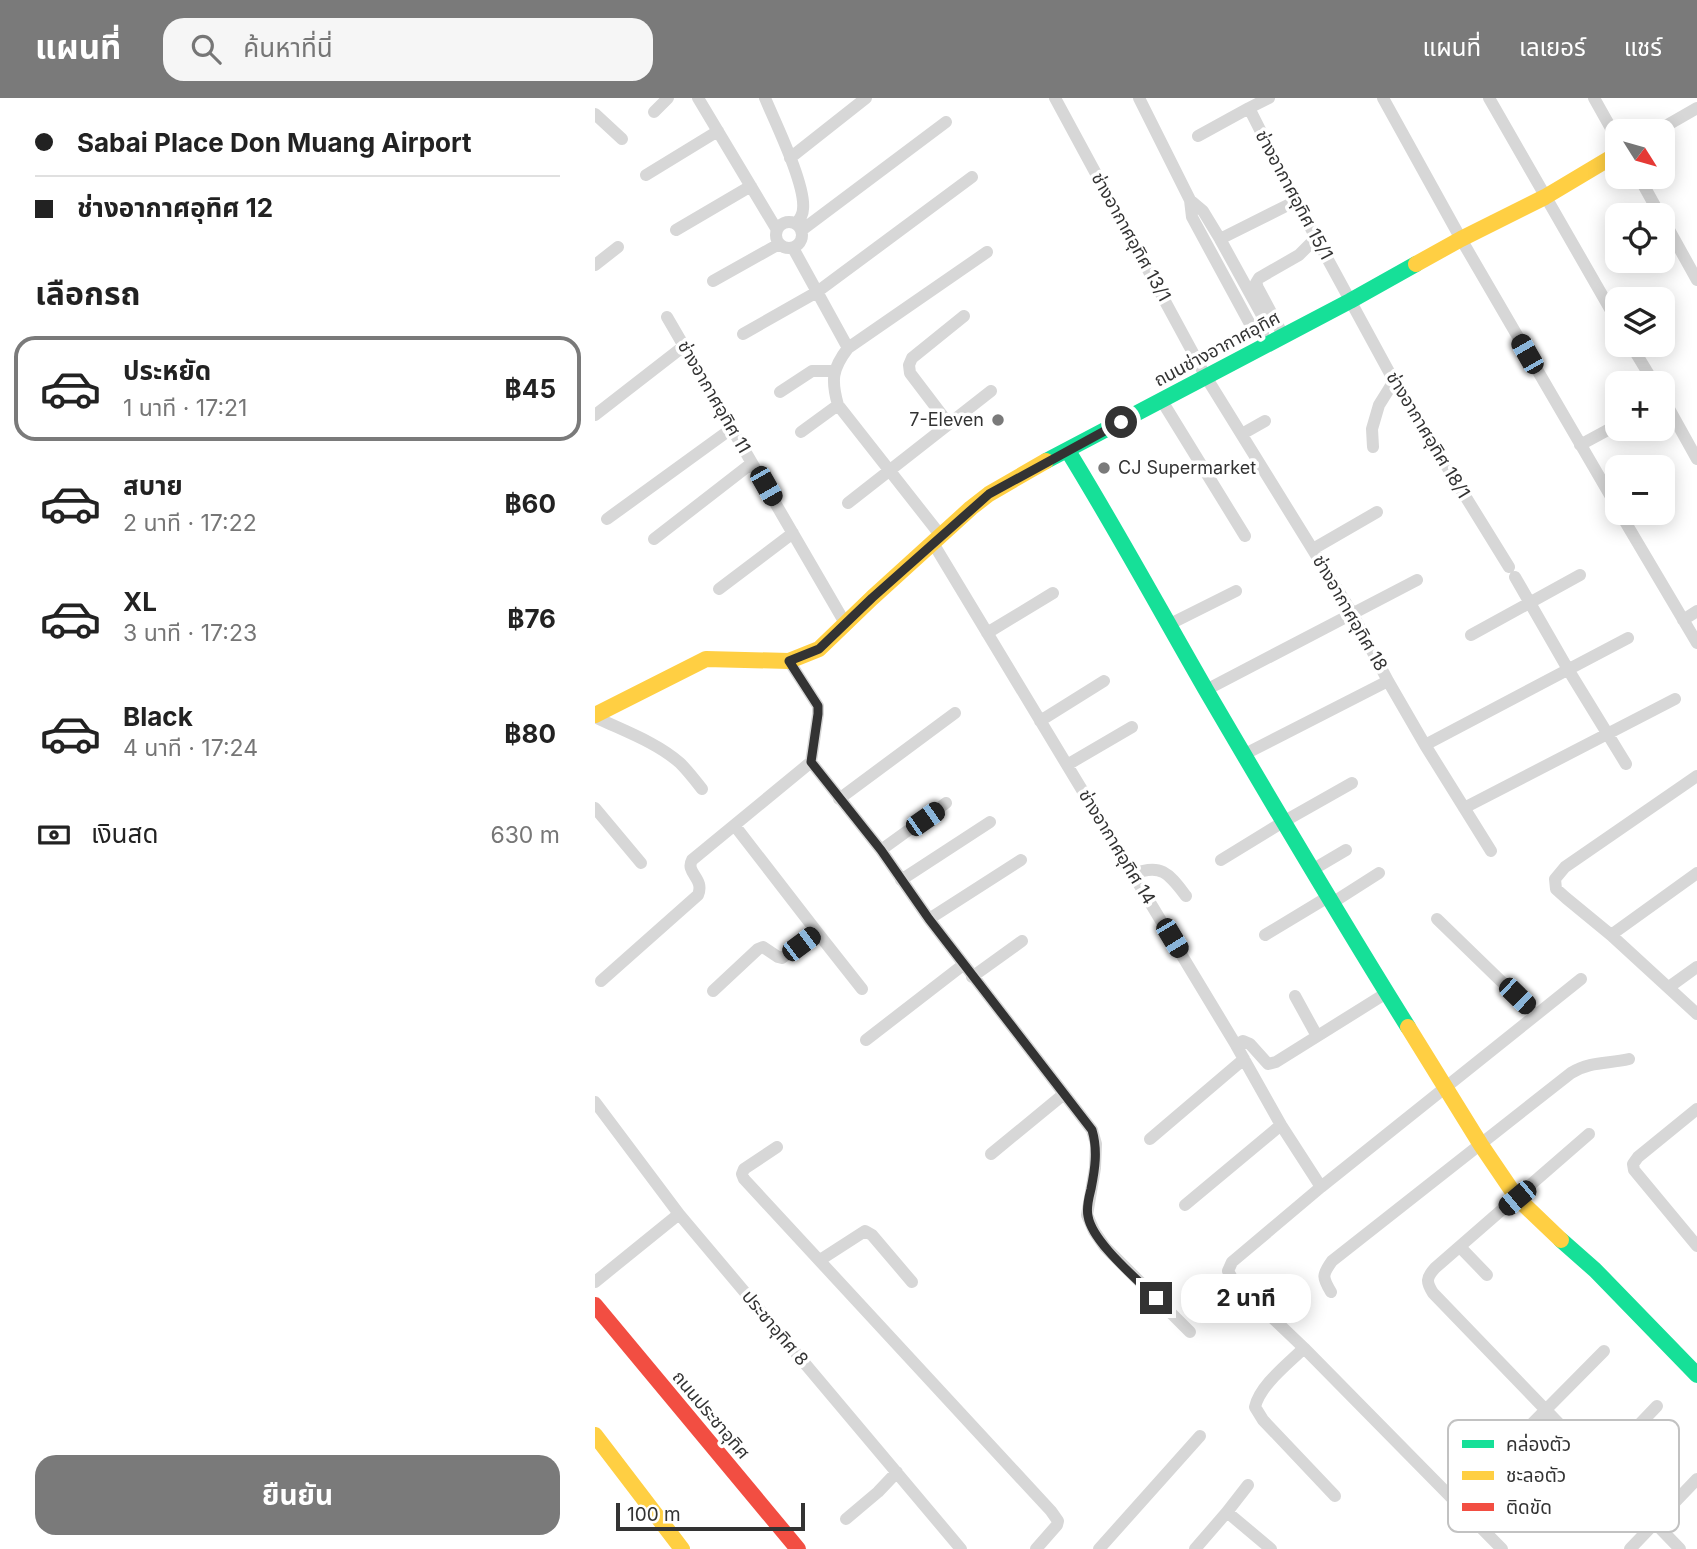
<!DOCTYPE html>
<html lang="th">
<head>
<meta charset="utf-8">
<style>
	body { margin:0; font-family:Inter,"Noto Sans Thai",sans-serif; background:#f6f6f6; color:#222; height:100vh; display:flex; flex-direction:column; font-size:26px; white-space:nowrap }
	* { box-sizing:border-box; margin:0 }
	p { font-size:23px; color:#767676 }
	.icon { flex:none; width:38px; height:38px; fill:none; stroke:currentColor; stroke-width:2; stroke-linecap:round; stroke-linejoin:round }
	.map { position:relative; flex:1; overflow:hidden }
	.details { display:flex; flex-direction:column; background:#fff; width:595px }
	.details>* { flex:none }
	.hud { display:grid; align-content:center; height:154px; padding:0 35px; background:#fff }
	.needle { width:46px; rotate:127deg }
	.fabs { position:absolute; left:1010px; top:21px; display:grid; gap:14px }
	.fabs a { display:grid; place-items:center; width:70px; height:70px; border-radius:14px; background:#fff; box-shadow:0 4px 18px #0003; font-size:35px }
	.scale { position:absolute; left:21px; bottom:18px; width:189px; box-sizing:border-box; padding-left:7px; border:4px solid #333; border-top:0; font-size:19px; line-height:24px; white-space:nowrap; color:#333; -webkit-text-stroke:5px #fff; paint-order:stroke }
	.end { position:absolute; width:32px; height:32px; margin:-16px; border:9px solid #333; background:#fff; box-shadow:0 0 0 4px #fff }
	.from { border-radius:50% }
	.bubble { position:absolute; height:49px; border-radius:21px; background:#fff; box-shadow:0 4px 18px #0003; font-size:23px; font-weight:700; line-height:49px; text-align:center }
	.car { position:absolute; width:21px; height:42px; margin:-21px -10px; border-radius:9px; box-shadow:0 0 5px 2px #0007; background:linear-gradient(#222 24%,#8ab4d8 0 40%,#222 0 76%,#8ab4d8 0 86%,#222 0) }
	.hud b { display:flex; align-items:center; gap:24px; height:66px; font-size:26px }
	.hud b+b { border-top:2px solid #e0e0e0 }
	.hud i { width:18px; height:18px; background:#222 }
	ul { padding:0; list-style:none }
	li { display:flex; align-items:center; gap:21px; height:105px; margin:0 14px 10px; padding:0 21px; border:4px solid transparent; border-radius:21px }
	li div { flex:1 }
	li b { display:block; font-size:26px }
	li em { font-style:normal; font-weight:700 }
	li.selected { border-color:#7a7a7a }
	li>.icon { width:63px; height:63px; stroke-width:1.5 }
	h2 { padding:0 35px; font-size:32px; line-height:84px }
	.pay { display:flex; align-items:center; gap:18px; height:77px; padding:0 35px; font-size:26px }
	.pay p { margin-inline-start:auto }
	.cta { display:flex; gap:14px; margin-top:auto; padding:14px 35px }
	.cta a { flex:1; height:80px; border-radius:21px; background:#7a7a7a; color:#fff; font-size:28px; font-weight:700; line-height:80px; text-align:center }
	header { display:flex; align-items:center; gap:42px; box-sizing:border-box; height:98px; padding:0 35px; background:#7a7a7a; color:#fff }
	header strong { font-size:33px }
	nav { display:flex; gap:38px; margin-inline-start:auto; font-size:24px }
	.search { width:490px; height:63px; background:#f6f6f6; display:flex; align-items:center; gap:18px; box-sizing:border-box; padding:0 24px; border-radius:21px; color:#767676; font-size:26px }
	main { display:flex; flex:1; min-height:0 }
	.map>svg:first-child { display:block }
</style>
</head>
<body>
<header>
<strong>แผนที่</strong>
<div class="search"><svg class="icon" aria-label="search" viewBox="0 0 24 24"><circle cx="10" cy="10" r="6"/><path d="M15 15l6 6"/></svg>ค้นหาที่นี่</div>
<nav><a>แผนที่</a><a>เลเยอร์</a><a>แชร์</a></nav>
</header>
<main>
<section class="details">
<div class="hud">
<b><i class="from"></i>Sabai Place Don Muang Airport</b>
<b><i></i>ช่างอากาศอุทิศ 12</b>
</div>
<h2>เลือกรถ</h2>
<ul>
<li class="selected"><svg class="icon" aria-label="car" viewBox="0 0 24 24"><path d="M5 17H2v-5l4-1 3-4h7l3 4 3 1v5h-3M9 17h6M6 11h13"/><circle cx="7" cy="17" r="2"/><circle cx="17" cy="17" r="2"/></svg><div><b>ประหยัด</b><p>1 นาที · 17:21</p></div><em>฿45</em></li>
<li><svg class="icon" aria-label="car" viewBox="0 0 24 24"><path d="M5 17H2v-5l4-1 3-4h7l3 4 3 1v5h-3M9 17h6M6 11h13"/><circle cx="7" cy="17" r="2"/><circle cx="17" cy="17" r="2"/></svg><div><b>สบาย</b><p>2 นาที · 17:22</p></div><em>฿60</em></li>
<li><svg class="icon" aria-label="car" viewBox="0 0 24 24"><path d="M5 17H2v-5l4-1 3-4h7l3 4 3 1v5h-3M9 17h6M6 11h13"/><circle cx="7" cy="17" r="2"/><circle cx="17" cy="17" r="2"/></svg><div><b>XL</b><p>3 นาที · 17:23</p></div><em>฿76</em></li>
<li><svg class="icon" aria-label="car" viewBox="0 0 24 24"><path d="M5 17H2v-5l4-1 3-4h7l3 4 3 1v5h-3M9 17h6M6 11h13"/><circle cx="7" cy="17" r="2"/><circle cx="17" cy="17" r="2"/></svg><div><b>Black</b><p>4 นาที · 17:24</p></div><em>฿80</em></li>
</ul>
<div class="pay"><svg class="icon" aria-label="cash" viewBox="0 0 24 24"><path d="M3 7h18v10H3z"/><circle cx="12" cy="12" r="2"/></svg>เงินสด<p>630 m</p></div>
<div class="cta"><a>ยืนยัน</a></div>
</section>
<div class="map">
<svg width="1102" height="1451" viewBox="0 0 1102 1451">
	<rect width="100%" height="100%" fill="#fff"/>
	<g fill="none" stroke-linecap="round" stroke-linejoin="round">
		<path stroke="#d7d7d7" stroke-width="12" d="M103,0L182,132
			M170,0C180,24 211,87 208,111C208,117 205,121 201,126
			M460,0L611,279L757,515L793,583L830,647L896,753
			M544,0L595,102L597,119L655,226L666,231
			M674,0L654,10L701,103L799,283L914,469
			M788,0L866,141L1022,409
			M894,0L1022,223
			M999,0L1022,41
			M59,14L73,0
			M0,16L27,41
			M1062,33L1102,10
			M603,38L654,10
			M195,60L271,0
			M51,77L123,33
			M1044,79L1065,117
			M595,102L608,113L625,141L668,219L666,231L668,236
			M1068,121L1102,182
			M181 137a13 13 0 1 1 26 0a13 13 0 1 1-26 0Z
			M81,132L156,88
			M207,132L351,24
			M625,141L701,103
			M198,150L253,250
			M0,167L23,149
			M118,183L184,146
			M72,219L250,525
			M148,236L222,194L377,79
			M688,237L663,190L661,185L664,180L704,157L721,140
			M1036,247L1059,285
			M185,294L217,273H239
			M1068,300L1102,361
			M567,303L650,438
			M243,307C236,282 237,271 253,250L392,154
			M0,317L89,248
			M353,325L315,275L314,267L317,260L369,218
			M206,334L243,307L346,438
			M647,336L670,323
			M985,347L1022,327
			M778,349L777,331L784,307L799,283
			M253,405L396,293
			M1025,415L1102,545
			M12,421L136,331
			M59,441L157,365
			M338,445L641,947L686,1027L726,1089
			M718,451L782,414
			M920,479L974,573L1031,666
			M124,491L198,435
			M1088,522L1102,513
			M573,527L641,493
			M392,535L458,495
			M876,537L985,477
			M194,563L223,608V616L216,664L286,752L334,821L497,1032L501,1046L500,1070L492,1117L499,1133L510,1149L595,1234
			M611,592L822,482
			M0,619C29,633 61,644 85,665C93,673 100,682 107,691
			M445,623L509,583
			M830,647L1033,540
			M650,656L793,583
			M472,667L537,629
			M1102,678L970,769L960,781L961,791L971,800L1016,837L1102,916
			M244,701L360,615
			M0,710L46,765
			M869,710L1080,601
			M286,752L351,705
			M626,762L688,724L757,685
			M717,772L751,752
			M538,776C567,765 574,776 591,798
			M306,782L395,724
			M737,805L784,775
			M334,821L426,762
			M842,821L941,917
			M222,834L267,891
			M670,837L733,799
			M1016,837L1102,775
			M377,879L427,843
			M6,883L103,797C110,780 90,775 97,762L216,664
			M1074,889L1102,869
			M118,893L163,851L168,849L183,859L187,860L222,834L140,728
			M700,898L722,938
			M271,942L368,867
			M641,947L648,943L655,946L673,966L681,964L793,894
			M0,1004L84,1116L366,1451
			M1102,1011L1043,1059L1038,1066L1039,1072L1102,1148
			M994,1036L840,1170C831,1180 831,1184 838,1195L1085,1451
			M555,1041L649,961
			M182,1049L149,1071L147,1076L149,1081L456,1413L463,1423L462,1427L441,1451
			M396,1056L469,996
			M590,1107L686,1027
			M865,1149L892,1177
			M225,1162L270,1133L277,1137L317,1184
			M0,1184L84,1116
			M736,1194C727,1179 727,1177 737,1163L976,975C996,963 1013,966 1034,961
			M709,1250C693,1266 665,1287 660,1309L668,1322L740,1398
			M897,1366L1009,1253
			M632,1414L676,1451
			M251,1421L283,1394L302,1374
			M953,1422L1062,1308
			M504,1451L605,1338
			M600,1451L632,1414L653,1387
			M907,1451L709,1250L638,1182L633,1173L637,1164L726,1089L986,881
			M1035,1451L1102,1381"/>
		<path stroke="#16e098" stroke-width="16" d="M473,353C521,431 565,512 611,592C677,705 744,818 813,929
			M451,363L755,203L821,166
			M966,1142L1000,1172L1102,1277"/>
		<path stroke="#ffcf43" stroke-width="16" d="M821,166L866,141L950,99L1022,56
			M0,617L111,561L194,563L224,551L277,500L376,410L394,396L451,363
			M813,929L886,1047L922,1100L966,1142
			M0,1337L87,1451"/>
		<path stroke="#f24e42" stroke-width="16" d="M0,1207L203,1451"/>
	</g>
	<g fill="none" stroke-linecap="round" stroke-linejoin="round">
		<path stroke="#333" stroke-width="9" d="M526,324L394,396L277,500L224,551L194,563L223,608V616L216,664L286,752L334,821L497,1032C503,1052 500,1071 496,1091C494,1099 491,1109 493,1118C497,1144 542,1181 561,1200"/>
	</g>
	<g fill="#7a7a7a" stroke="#fff" stroke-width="2.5">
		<circle cx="403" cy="322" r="7"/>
		<circle cx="509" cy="370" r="7"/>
	</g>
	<g text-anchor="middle" stroke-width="7" stroke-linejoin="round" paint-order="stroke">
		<g font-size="18" fill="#333" stroke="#fff">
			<text transform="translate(699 97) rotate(62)" y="6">ช่างอากาศอุทิศ 15/1</text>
			<text transform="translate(536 139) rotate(61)" y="6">ช่างอากาศอุทิศ 13/1</text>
			<text transform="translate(622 251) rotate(-28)" y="6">ถนนช่างอากาศอุทิศ</text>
			<text transform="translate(119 299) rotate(60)" y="6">ช่างอากาศอุทิศ 11</text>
			<text transform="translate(833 337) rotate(59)" y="6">ช่างอากาศอุทิศ 18/1</text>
			<text transform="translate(755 515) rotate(60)" y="6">ช่างอากาศอุทิศ 18</text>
			<text transform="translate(522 749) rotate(59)" y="6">ช่างอากาศอุทิศ 14</text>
			<text transform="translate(180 1230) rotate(50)" y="6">ประชาอุทิศ 8</text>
			<text transform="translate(116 1317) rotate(50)" y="6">ถนนประชาอุทิศ</text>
		</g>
		<g font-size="18" fill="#333" stroke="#fff" text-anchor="end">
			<text x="389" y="328">7-Eleven</text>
			<text x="523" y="376" text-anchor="start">CJ Supermarket</text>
		</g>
	</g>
	<rect x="853" y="1322" width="231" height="112" rx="10" fill="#fff" stroke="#c2c2c2" stroke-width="2"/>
	<rect x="867" y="1342" width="32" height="8" fill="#16e098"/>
	<rect x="867" y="1373" width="32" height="9" fill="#ffcf43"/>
	<rect x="867" y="1405" width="32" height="8" fill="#f24e42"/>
	<g font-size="19" fill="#333">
		<text x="911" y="1353">คล่องตัว</text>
		<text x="911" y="1384">ชะลอตัว</text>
		<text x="911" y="1416">ติดขัด</text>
	</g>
</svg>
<div class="fabs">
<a><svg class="needle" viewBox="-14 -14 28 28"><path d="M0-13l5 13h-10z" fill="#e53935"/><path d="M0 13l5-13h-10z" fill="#767676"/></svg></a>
<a><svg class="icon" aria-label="locate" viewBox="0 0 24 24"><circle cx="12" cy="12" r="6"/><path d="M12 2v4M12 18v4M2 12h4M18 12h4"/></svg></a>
<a><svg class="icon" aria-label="layers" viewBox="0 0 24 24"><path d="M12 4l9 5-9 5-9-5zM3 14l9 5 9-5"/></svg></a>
<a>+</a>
<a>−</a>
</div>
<div class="scale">100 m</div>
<i class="end from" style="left:526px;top:324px"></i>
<i class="end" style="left:561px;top:1200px"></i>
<div class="bubble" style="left:586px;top:1176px;width:130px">2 นาที</div>
<i class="car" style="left:932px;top:256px;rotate:330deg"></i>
<i class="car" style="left:171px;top:388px;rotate:150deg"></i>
<i class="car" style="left:330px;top:721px;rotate:55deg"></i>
<i class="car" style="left:577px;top:840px;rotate:149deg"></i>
<i class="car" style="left:206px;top:846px;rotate:53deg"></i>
<i class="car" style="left:922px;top:898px;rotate:134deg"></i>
<i class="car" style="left:922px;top:1100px;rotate:230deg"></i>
</div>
</main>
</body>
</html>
